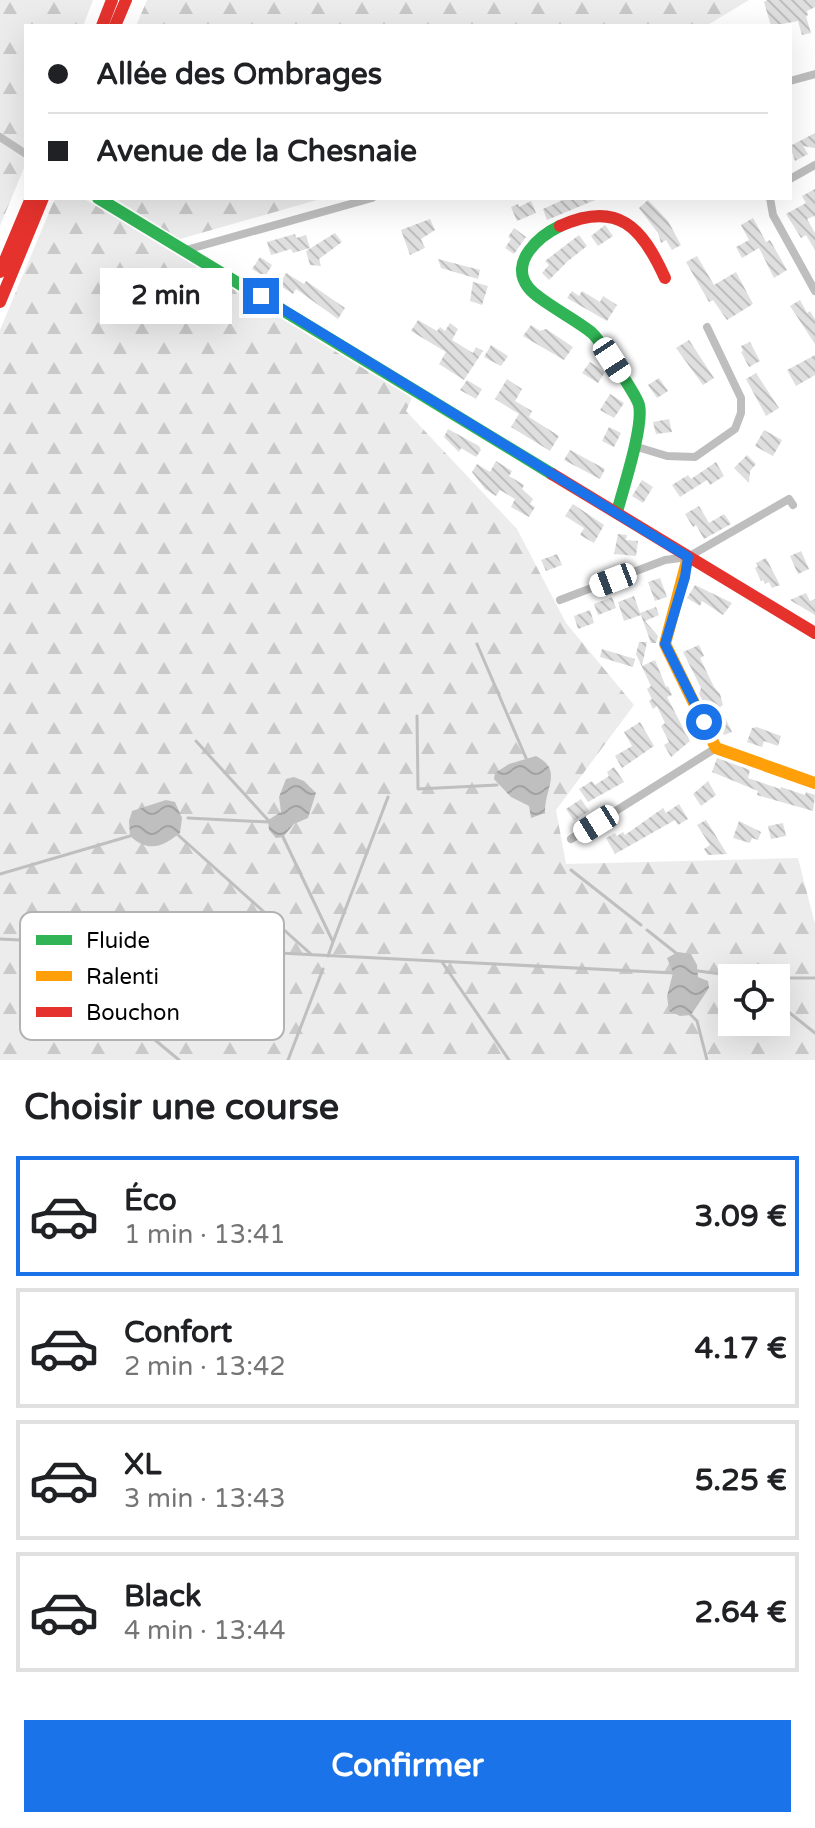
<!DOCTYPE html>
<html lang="fr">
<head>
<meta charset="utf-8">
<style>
	body { margin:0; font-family:"Varela Round",sans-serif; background:#f6f6f6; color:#202124; height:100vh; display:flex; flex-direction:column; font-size:30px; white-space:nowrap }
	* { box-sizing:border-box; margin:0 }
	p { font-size:26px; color:#757577 }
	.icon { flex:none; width:44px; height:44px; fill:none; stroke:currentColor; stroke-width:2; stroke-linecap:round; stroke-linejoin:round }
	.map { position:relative; height:1060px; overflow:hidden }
	.details { display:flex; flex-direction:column; background:#fff; flex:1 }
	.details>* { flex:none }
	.hud { position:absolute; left:24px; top:24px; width:768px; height:176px; border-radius:0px; box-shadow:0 8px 32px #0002; display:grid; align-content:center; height:176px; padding:0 24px; background:#fff }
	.fabs { position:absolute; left:718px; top:964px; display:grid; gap:16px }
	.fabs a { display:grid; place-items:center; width:72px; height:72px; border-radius:0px; background:#fff; box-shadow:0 8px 32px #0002; font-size:40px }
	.end { position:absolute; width:36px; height:36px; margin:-18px; border:10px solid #1a73e8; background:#fff; box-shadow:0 0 0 4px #fff }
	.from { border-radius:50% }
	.bubble { position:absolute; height:56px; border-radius:0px; background:#fff; box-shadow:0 8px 32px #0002; font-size:26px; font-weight:700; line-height:56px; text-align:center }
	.car { position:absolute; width:24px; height:48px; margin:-24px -12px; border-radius:10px; box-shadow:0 0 6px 2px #0007; background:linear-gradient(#fff 24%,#345 0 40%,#fff 0 76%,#345 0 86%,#fff 0) }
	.hud b { display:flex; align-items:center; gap:28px; height:76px; font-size:30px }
	.hud b+b { border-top:2px solid #e0e0e0 }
	.hud i { width:20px; height:20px; background:#202124 }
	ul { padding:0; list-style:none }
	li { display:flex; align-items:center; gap:24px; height:120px; margin:0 16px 12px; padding:0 8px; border:4px solid #e0e0e0; border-radius:0px }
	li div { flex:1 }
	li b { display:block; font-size:30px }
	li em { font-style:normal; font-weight:700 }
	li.active { border-color:#1a73e8 }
	li>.icon { width:72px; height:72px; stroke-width:1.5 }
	h2 { padding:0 24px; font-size:36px; line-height:96px }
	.button { display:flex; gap:16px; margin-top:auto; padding:16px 24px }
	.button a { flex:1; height:92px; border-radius:0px; background:#1a73e8; color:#fff; font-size:32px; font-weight:700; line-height:92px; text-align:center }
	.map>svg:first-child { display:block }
</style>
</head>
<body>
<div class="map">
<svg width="815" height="1060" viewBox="0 0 815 1060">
	<defs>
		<pattern id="forest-firs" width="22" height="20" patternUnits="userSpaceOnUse" patternTransform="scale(2)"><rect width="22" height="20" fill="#ececec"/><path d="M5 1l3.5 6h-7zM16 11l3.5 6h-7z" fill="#c9c9c9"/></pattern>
		<pattern id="water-waves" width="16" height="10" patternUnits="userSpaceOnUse" patternTransform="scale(2)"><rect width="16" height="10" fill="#bfbfbf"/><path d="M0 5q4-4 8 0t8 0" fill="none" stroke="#a2a2a2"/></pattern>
		<pattern id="building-back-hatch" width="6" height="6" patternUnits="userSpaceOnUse" patternTransform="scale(2)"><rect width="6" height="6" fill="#dfdfdf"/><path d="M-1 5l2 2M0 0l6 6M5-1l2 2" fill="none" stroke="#bebebe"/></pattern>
	</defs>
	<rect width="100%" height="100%" fill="#fff"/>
	<path fill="url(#forest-firs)" fill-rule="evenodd" d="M0,0H93L83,26H26V163L0,226Z
		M147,0H749L706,26H136Z
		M55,198H83L412,398L406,411L517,529L566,623L634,705L556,810L566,864L798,858L815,924V1060H0V330ZM732,978H776V1022H732Z
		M114,198H324L180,239Z"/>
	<path fill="url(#water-waves)" d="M536,756C564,770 544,789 545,813L531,818L529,806L511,797L494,779L495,773L509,764Z
		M294,777L304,781L316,793L308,818L294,824L283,837L276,838L269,830L268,820L281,812L279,797L286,779Z
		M166,800L175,802L182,818L180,833C162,847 149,853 130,836L129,821L132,811Z
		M678,952L691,954L697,965L698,977L708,981L709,988L691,1015L680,1016L669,1011L667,996L673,973L667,958Z"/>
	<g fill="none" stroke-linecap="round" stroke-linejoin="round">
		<path stroke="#bfbfbf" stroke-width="3" d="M477,644L526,758
			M417,716L418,789L497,785
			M196,741L268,820
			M188,818L268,822
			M178,835L312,955
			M283,837L333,942L328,956
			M571,870L641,925
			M0,874L130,836
			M647,930L676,953
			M0,939L674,973
			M333,942L388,797
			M109,959L149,1035L179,1060
			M442,962L509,1060
			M698,971L752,978
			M768,978H815
			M776,1002L815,1033
			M691,1015L697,1021L707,1060
			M288,1060L323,969"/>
	</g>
	<path fill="url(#building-back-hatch)" d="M767,0H815V7L807,11L808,15L806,16L811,33L802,35L798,21L771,26L764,2Z
		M815,133V148L803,146L808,154L795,161L790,146Z
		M815,189V218L814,216L807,219L815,233V250L806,235L801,238L786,214L806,203L802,196Z
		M567,198H600L547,220L543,209Z
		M648,200L668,221L681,245L672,250L666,240L661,243L658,233L639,208Z
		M531,201L536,213L517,221L511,207L518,204L519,207Z
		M753,218L766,242L770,240L787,270L774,278L759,248L742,258L736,247L749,240L741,225Z
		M430,219L435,230L421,239L425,248L410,255L401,230Z
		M605,225L613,236L598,246L591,236Z
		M514,228L526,237L514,254L505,248L511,239L508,237Z
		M335,233L342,242L319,259L321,266L310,265L306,251Z
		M295,234L296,238L306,235L310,248L293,253L291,249L271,255L267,242Z
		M579,235L587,246L568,261L549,280L542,273L549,265L545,261Z
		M697,256L714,285L736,272L753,304L727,320L713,300L709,302L686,262Z
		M260,257L272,265L265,277L252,269Z
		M438,259L480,270L478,279L441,268Z
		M286,273L304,284L306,281L345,308L338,319L296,289L293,294L279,285Z
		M473,282L488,286L482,305L470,301Z
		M572,291L579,296L582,291L600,302L603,296L617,305L607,321L567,298Z
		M800,300L807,313L810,311L815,319V344L790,306Z
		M418,320L437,331L440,327L445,331L450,323L458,329L452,340L473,353L476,347L483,351L464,380L439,364L446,352L411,331Z
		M531,325L540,331L546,329L573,347L564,360L523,336Z
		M689,340L714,378L703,385L676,348Z
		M750,342L760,361L749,367L741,352L743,351L741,346Z
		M491,345L508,356L501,366L484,357Z
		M815,355V375L796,386L787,370Z
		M590,362L605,372L598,383L582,373Z
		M756,373L779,408L766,416L746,379Z
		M659,378L668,391L657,398L648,385Z
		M507,379L522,389L515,401L532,411L529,417L559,436L550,451L511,427L519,414L495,399Z
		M467,380L482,389L476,399L460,390Z
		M610,394L624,403L614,418L600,410Z
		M669,419L672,432L656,434L653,422Z
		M609,427L621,433L614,447L602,441Z
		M448,429L479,446L481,450L476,457L461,448L459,452L444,437Z
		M764,430L782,440L773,456L755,446Z
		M570,450L605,469L600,479L564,460Z
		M747,455L756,464L750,471L749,483L734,468Z
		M496,461L512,471L509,476L524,485L522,489L533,499L530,504L535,507L529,517L511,507L515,499L500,490L496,496L485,489L472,472L477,464L490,472Z
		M716,462L724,476L710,485L707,480L680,497L672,485L688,475L691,479Z
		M642,480L653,487L643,503L632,496Z
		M573,504L604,525L594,543L580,535L584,528L565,516Z
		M699,506L709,523L724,514L731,524L704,539L696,525L693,527L685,514Z
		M618,534L627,535L626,540L638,541L636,556L614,554Z
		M801,551L809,569L798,574L790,556Z
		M557,554L562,565L546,571L541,560Z
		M766,558L780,585L772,588L769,582L765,584L763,580L761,581L755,568L758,566L756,563Z
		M660,578L667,597L655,601L648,582Z
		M695,585L732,603L723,615L702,601L700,606L687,598Z
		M806,593L810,601L815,599V615L790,600Z
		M634,596L640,613L656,607L659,615L645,621L658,636L656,643H651L641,615L624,621L618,602Z
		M612,597L616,608L598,615L594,604Z
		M590,610L594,623L578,629L574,616Z
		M639,642H647L642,666L655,660L666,687L668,686L672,695L667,697L690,741L671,757L664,745L669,742L661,726L665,723L657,706L653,709L649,701L652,699L647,689L651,686L636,654Z
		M699,645L704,656L700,658L714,687L720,694L723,705L720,707L732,732L724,735L715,715L712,716L707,709L699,694L701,688L683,652Z
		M602,649L635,659L633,667L600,657Z
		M640,722L654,746L622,768L615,756L632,746L624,732Z
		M757,727L781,736L778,746L764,741L762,747L747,742L752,728Z
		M717,758L750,770L748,778L780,789L781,787L805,795L806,792L815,795L813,811L757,795L758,791L712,772Z
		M614,767L624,782L588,802L579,789L592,781L595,785L609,776L607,772Z
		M708,781L716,795L701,806L693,794Z
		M581,799L589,811L574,821L566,809Z
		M679,804L688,819L678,825L675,820L615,854L606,838L615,833L617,836L623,832L625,835L663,808L666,813Z
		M706,820L727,854L708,855L704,849L710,845L697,825Z
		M739,821L761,832L758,840L752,838L750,843L733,838Z
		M783,823L786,836L771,839L768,826Z"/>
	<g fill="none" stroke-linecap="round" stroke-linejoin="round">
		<path stroke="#bebebe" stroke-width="8" d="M790,81L815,74
			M0,137L26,154
			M790,179L815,165
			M770,198L773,215L815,291
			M186,250L372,198
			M634,446L667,456L695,457L735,429L741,413V398L707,327
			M560,600L665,560L688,557L789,499L793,505
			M571,839L716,748"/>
		<path stroke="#30b455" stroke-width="12" d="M98,198L552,474
			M560,226C539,236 509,262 528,287C537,300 577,320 592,333C599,339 637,396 639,405C644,426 623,489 617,512"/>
		<path stroke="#ff9f0a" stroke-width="12" d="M688,557L665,644L716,748L815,783"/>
		<path stroke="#e5322d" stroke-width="12" d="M102,26L112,0
			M115,26L126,0
			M560,226C618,200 642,227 665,278
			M0,272L31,198
			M0,302L43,198
			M552,474L815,633"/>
	</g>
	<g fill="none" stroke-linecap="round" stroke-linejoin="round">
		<path stroke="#1a73e8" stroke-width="10" d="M261,296L688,557L685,577L665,644L704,722"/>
	</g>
	<rect x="20" y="912" width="264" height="128" rx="12" fill="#fff" stroke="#b2b2b2" stroke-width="2"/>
	<rect x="36" y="935" width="36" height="10" fill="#30b455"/>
	<rect x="36" y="971" width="36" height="10" fill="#ff9f0a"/>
	<rect x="36" y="1007" width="36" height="10" fill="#e5322d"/>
	<g font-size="22" fill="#000">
		<text x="86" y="948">Fluide</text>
		<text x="86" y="984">Ralenti</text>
		<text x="86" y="1020">Bouchon</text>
	</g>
</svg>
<div class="fabs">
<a><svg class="icon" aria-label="locate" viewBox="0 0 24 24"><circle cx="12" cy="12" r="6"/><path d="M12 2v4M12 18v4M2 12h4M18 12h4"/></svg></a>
</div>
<i class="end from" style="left:704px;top:722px"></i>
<i class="end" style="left:261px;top:296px"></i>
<div class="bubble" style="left:100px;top:268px;width:132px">2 min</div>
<i class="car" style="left:612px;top:360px;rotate:147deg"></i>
<i class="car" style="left:613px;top:580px;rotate:249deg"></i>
<i class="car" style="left:596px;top:824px;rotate:238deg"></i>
<div class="hud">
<b><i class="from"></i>Allée des Ombrages</b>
<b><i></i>Avenue de la Chesnaie</b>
</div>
</div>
<section class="details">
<h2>Choisir une course</h2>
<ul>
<li class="active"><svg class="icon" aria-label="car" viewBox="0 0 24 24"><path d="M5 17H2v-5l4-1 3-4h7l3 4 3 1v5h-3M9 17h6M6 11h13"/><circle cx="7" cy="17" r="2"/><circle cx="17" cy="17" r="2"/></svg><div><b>Éco</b><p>1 min · 13:41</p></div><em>3.09 €</em></li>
<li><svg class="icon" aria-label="car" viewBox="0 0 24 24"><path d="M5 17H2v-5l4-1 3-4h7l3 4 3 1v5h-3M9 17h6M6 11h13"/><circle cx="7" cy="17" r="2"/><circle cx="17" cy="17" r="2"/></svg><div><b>Confort</b><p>2 min · 13:42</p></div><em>4.17 €</em></li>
<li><svg class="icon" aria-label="car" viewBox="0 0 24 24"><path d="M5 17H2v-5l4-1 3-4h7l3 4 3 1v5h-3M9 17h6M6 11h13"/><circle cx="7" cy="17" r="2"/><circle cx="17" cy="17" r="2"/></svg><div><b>XL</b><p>3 min · 13:43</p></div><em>5.25 €</em></li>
<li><svg class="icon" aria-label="car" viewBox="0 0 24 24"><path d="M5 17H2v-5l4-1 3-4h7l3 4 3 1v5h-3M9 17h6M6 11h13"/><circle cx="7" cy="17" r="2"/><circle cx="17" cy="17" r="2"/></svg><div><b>Black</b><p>4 min · 13:44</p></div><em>2.64 €</em></li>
</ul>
<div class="button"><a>Confirmer</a></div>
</section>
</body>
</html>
